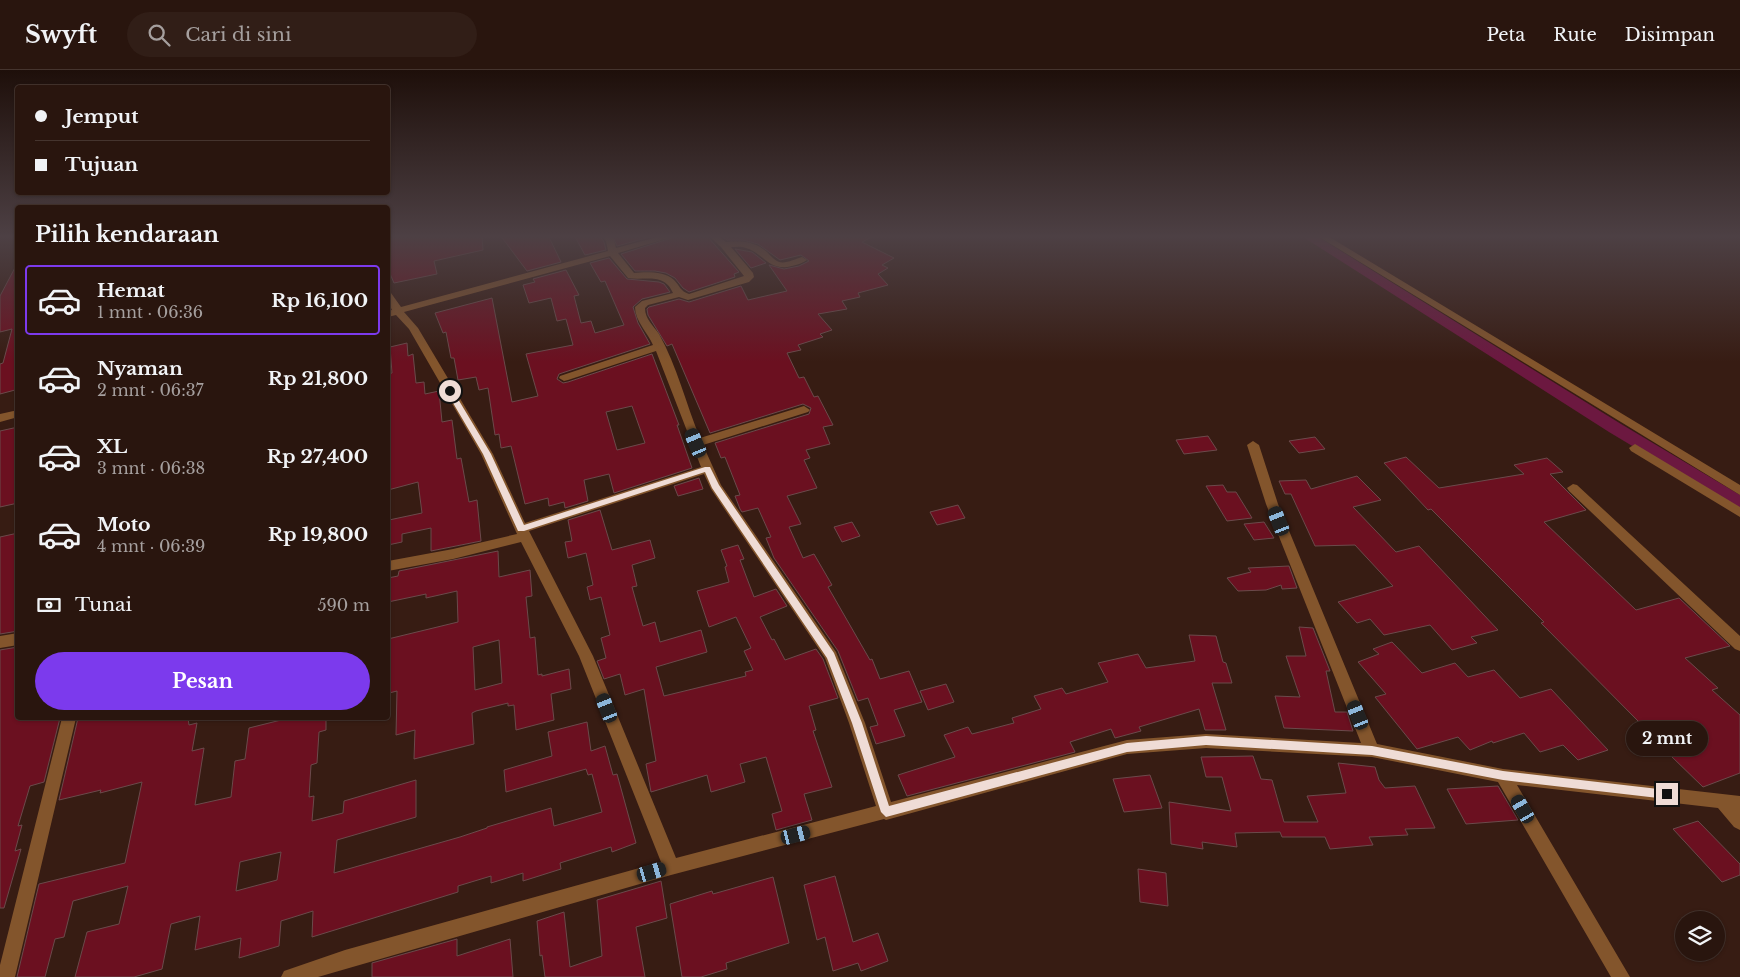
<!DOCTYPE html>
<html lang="id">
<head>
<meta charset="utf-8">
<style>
	body { margin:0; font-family:"Libre Baskerville",serif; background:#311e17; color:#f1f3f6; height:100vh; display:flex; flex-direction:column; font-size:19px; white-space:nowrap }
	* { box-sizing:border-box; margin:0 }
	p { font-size:16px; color:#a59f9e }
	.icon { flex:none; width:28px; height:28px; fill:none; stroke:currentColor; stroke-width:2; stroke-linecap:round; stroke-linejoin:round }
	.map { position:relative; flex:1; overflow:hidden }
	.details { position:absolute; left:15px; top:135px; width:375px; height:515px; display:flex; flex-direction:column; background:#29150e; border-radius:5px; box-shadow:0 1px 4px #0004,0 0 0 1px #45342e }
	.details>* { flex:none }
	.banner { position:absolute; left:15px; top:15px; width:375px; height:110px; border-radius:5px; box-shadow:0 1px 4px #0004,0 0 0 1px #45342e; display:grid; align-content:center; height:110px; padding:0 20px; background:#29150e }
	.fabs { position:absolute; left:1675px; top:841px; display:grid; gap:10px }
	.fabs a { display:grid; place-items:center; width:50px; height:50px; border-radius:50%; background:#29150e; box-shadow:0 1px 4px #0004,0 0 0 1px #45342e; font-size:25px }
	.end { position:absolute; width:22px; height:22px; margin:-11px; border:6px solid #efdcd6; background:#111; box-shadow:0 0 0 2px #111 }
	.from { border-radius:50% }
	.bubble { position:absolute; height:35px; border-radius:18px; background:#29150e; box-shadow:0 1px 4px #0004,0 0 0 1px #45342e; font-size:16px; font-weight:800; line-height:35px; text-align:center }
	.car { position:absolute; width:15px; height:30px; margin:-15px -8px; border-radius:6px; box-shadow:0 0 4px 1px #0007; background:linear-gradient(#222 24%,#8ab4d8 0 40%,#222 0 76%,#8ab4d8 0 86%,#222 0) }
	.banner b { display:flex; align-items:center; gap:18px; height:48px; font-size:19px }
	.banner b+b { border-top:1px solid #45342e }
	.banner i { width:12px; height:12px; background:#f1f3f6 }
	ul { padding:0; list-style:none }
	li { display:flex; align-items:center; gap:15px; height:70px; margin:0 10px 8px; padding:0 10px; border:2px solid transparent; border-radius:5px }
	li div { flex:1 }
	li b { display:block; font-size:19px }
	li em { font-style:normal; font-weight:800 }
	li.on { border-color:#7c3aed }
	li>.icon { width:45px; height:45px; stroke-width:1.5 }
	h2 { padding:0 20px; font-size:22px; line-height:60px }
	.pay { display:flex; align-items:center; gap:12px; height:55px; padding:0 20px; font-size:19px }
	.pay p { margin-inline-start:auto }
	.primary-button { display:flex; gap:10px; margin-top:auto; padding:10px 20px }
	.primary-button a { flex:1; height:58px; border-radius:30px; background:#7c3aed; color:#fff; font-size:20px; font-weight:800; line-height:58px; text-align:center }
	header { display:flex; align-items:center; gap:30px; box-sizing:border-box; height:70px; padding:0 25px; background:#29150e; border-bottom:1px solid #45342e }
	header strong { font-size:24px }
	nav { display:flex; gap:28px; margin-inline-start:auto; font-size:18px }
	.search { width:350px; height:45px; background:#311e17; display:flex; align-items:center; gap:12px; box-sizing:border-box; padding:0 18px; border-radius:28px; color:#a59f9e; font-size:19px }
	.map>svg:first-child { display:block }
</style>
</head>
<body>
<header>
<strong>Swyft</strong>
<div class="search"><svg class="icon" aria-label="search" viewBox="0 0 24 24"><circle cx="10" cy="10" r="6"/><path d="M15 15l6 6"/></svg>Cari di sini</div>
<nav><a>Peta</a><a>Rute</a><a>Disimpan</a></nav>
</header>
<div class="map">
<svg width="1740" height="907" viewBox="0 0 1740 907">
	<rect width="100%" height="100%" fill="#371c13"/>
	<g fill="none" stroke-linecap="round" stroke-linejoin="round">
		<path fill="#6c1840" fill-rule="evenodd" d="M1300,165H1315L1621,354L1740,425V439L1734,437L1609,362Z"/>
	</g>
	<path fill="#6b1020" stroke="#6b4a4b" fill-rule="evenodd" d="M388,165H482L483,180L434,191L437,204L394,213L388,199Z
		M500,165H548L561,192L527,201Z
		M574,165H599L604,172L606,180L585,185Z
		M612,165H657L617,176Z
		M681,165H706L739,202L734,204L735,207L689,222L683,218L675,208L666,203L655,201H635L621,184Z
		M720,165H876L862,172L894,188L882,195L888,198L878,204L888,215L858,223L860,227L842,231L847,239L818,244L832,260L820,264L823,267L798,275L801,280L787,283L799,308L804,307L814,327L818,326L833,355L823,357L830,374L806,380L810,388L804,390L817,418L787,426L801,454L789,457L803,488L814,484L832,515L828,517L870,590L872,589L880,609L909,601L922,632L894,640L905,666L876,674L870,657L878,655L868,628L858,631L838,581L774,488L766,468L771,467L758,438L742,442L740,439L735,426L740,425L725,387L721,388L715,373L809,344L811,338L803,334L710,363L672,274L667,276L648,245L647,239L649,237L679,229L689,232L741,216L748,230L787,221L769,195L784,199L799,196L809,191L801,185L780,190L758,174L743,170H727Z
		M735,179L752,182L766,193L751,198Z
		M609,188L627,209L659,212L664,214L670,222L642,229L633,237L638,253L650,274L559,304L557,309L563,313L568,312L652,284L679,355H677L692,398L614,423L609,404L584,410L588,431L565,438L564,432L549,436L548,428L525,434L511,376L501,378L499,364L495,365L488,318L479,320L476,307L458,310L454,288H451L446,262L443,263L435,243L492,228L512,332L538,326L526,284L573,275L566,249L557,251L551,228L529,233L523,215L535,212L533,209L566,200L579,225L574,226L581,253L591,251L595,263L624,255L605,211L601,212L590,193ZM632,336L645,373L617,380L606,342Z
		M18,192V311L15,320L0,324V294L3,293L12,259L0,262V226Z
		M407,273L408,286L413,284L416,313L424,312L425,324L439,321L442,352L452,350L457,389L461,388L469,432L477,430L481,471L431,481V458L402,464V472L388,475L389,450L422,443L418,412L388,420V304L392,303L390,277Z
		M18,357V433L0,437V361Z
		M1208,366L1217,380L1184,384L1176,370Z
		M1315,367L1325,379L1299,383L1289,371Z
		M1406,387L1439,418L1524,404L1514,395L1547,388L1563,402L1550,404L1586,440L1544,452L1636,540L1679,528L1730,576L1685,588L1718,618L1712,620L1740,645V703L1703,717L1637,653L1639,652L1541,553L1544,552L1431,439L1428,440L1384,393Z
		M1357,406L1381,430L1353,437L1396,482L1419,476L1498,560L1471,567L1477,573L1452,580L1430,555L1384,565L1370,549L1357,553L1338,532L1393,516L1355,475L1315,476L1291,424H1285L1279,411L1306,410L1311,419Z
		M699,408L703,419L678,426L674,416Z
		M1223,415L1227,422H1236L1252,448L1227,451L1206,416Z
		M958,435L965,448L937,455L930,442Z
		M600,440L612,480L650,470L655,488L632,495L637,516L632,517L643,556L655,552L660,572L701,560L707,582L656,597L664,626L746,606L745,602L753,600L744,581L751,578L736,547L709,557L697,521L729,512L725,497L727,496L721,480L738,475L744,489L740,490L754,527L776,519L787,536L760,547L772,570L774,569L785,590L816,579L823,589L838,628L809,636L816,660L813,661L832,717L804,724L812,750L776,760L772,744L782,741L766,687L740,694L745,712L711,722L707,705L651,722L646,694L656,691L644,619L625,625L620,604L604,609L597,591L606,588L601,568L610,565L601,527L590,530L587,517L593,515L586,483L568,488L565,472L572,471L568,450Z
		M852,452L860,466L842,472L834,457Z
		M1264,452L1274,468L1254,470L1244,454Z
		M18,463V561L0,564V467Z
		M498,481L499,507L530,500L532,526L526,527L530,568L535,567L538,605L542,604V606L569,599L571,619L551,624L554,650L516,660L514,635L508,636V633L476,641L472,643L474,674L414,689L415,660L396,665L397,621L389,623L388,569L458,552L457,521L426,528V524L388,532V508L398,506L399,501ZM499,570L502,613L475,620L473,577Z
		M1289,496L1297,518L1282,519L1281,515L1266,520L1238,521L1227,508L1251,502L1248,498Z
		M1299,557L1313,558L1330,601H1326L1335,642H1347L1353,661L1284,658L1275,626L1300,627L1286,586H1306Z
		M1189,565L1216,566L1223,592L1226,593L1232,613H1212L1226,660H1205L1199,639L1139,657L1141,661L1115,668L1111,659L1070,672L1075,682L907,726L898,705L955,687L944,665L968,657L972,664L1014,653L1012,648L1041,639L1034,626L1062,618L1066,624L1108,612L1098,593L1138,584L1146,598L1195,591Z
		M1392,572L1422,603L1455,593L1468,607L1494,600L1520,628L1551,619L1608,680L1578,690L1563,675L1540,682L1524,663L1493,673L1492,671L1470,680L1458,667L1417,679L1375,627L1386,624L1358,592L1379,584L1373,579Z
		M18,577V648H60L44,712L30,716L18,756L22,755L15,781L21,779L4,838H0V580Z
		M946,614L954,632L928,640L920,621Z
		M78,648H188L189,655L197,653L192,681L204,678L195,735L231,727L235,691L245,689L249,658L289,648H326V660L319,662L317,693L311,695L309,727L314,726L312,751L343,743L344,731L416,710V747L337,770L334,803L460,767L487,758V757L551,738L554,756L602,742L592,704L588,705L586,699L506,722L504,700L552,686L548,662L587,652L591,681L605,676L613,705L617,704L636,773L612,782L611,777L560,793L561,799L523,811V803L491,813V806L458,816V822L312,867L313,841L281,851L279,876L239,888L241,868L195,880L200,846L171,854L162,899L134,907H75L87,862L119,854L128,816L73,831L64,867L55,869L45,907H17L39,814L125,793L142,712L100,723L101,720L59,730ZM281,782L277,810L236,821L240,792Z
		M1253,686L1261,709L1272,710L1284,752H1318L1307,726L1346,723L1338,693L1375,697L1379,710L1385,718L1415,716L1435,758L1405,759L1408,765L1369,767L1373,775L1330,779L1325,767H1282L1280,762L1235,763L1237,777L1202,772L1203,779L1171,774L1169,732L1231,741L1222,707H1206L1201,687Z
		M1150,705L1162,738L1124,742L1113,709Z
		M1498,716L1518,750L1466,754L1447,719Z
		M1698,751L1740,794V805L1722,812L1673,759Z
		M1138,799L1166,803L1168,836L1140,832Z
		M835,806L853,872L878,863L888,891L861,901L858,893L833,901L825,867L817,870L804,815Z
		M773,807L789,873L726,893L727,899L701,907H682L670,834L712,821L713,824Z
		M661,811L667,848L636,857L645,907H545L542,885L540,886L537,851L564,842L570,897L602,886L597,830Z
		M457,869V886L510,869L513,907H372V893Z"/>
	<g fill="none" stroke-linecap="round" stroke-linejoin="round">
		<path fill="#83552c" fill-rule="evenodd" d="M601,165H610L614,170L616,178L665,165H679L618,183L634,203C646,202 664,201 674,210C680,216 680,221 689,224L744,206L721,177L708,165H717L726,172C742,171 754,171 767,182C770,185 774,190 779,192C786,194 795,189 802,187L807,190C803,193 797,195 792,196C769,202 765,184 746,178C741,176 736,177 731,177L753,203L754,207L749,212L688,230L679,227L648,235L645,238C645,249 653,255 659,264C677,296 686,334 700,368L804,336L810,340L808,342L703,375L721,415L836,582L865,653L891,732L1127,670L1206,664L1361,673L1266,434L1247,375L1253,371L1259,375L1278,434L1377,674L1503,699L1740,726V760L1734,757L1718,738L1517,715L1630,907H1611L1498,712L1372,687L1206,678L1127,684L886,750L884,749L671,805L318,907H281L284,901L345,880L661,792L579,586L521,472L453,489L388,501V491L453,479L517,464L481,384L409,259L396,245L388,247V241L392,240L388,232V222L391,223L401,237L608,181L606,171ZM610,186L628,208C645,211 664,202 673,223L642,231L635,237C635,251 648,263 653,275L560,306L559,308L564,311L568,310L656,281L701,397L525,453L493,384L418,258L404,242ZM704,404L711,419L825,588L849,653L876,736L676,788L593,586L529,461Z
			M1316,165H1326L1740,415V425Z
			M18,340V347L0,352V344Z
			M1635,374L1740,437V447L1631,381L1629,378Z
			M1573,414L1577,415L1740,566V581L1735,579L1569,421L1567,418Z
			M18,563V575L0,578V566Z
			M62,648H76L15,907H0V895Z"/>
	</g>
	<linearGradient id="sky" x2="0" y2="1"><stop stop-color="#1e0f0a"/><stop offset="0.57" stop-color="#4d4044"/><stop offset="1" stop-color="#4d4044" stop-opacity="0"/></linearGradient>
	<rect width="1740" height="292" fill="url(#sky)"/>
	<path fill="#efdcd6" d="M447,319H452L491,384L524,455L705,397H710L719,415L834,583L862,653L889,736L1127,673L1206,666L1372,676L1503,701L1667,720L1672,724L1667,729L1503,710L1372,685L1206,675L1127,682L886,747L881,742L852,653L827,588L712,418L705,402L524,461H518L483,384L446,321Z"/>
</svg>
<div class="fabs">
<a><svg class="icon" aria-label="layers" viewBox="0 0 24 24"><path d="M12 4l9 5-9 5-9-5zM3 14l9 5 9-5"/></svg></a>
</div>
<i class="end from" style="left:450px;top:321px"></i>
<i class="end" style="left:1667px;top:724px"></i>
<div class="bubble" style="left:1626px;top:651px;width:82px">2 mnt</div>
<i class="car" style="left:696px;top:373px;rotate:337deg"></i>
<i class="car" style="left:1279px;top:451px;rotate:338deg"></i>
<i class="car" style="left:607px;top:638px;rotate:338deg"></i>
<i class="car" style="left:1358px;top:645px;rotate:338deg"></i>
<i class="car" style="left:1523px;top:739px;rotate:330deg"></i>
<i class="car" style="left:796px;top:765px;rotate:76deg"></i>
<i class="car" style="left:652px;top:802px;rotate:74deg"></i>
<div class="banner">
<b><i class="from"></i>Jemput</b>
<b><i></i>Tujuan</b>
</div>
<section class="details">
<h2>Pilih kendaraan</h2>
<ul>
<li class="on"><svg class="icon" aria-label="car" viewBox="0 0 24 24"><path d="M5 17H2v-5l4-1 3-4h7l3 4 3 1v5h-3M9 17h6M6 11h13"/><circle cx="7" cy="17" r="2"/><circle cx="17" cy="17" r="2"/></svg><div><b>Hemat</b><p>1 mnt · 06:36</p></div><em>Rp 16,100</em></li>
<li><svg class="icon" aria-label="car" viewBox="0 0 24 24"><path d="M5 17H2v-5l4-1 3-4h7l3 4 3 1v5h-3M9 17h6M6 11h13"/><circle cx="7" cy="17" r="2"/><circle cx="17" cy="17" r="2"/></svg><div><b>Nyaman</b><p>2 mnt · 06:37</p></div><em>Rp 21,800</em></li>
<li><svg class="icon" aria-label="car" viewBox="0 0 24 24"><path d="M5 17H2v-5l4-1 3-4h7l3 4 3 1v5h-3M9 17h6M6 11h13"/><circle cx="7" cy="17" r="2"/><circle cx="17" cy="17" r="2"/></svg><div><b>XL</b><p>3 mnt · 06:38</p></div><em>Rp 27,400</em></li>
<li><svg class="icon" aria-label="car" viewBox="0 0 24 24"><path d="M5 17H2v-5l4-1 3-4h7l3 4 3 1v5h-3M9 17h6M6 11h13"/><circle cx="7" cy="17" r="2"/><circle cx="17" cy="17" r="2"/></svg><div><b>Moto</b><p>4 mnt · 06:39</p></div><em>Rp 19,800</em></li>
</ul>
<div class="pay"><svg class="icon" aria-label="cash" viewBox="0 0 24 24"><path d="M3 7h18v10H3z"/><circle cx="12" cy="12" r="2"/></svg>Tunai<p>590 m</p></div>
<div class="primary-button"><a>Pesan</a></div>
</section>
</div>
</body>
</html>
